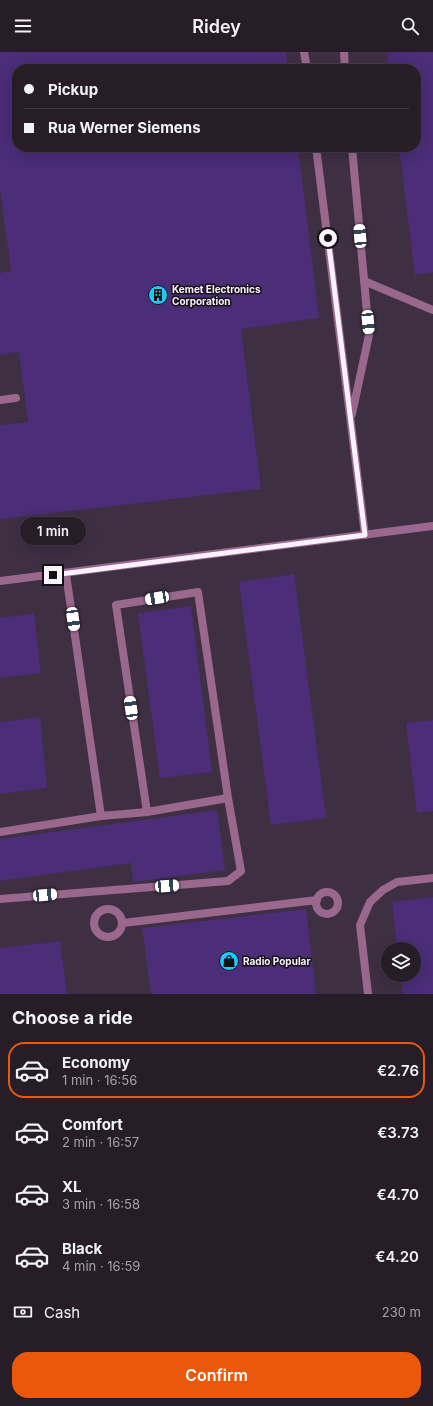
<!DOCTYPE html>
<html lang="en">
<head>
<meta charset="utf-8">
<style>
	body { margin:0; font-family:Inter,sans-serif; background:#2e2630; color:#f1f3f6; height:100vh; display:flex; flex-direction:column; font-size:15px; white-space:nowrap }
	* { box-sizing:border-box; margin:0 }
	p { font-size:13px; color:#a4a2a8 }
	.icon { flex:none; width:22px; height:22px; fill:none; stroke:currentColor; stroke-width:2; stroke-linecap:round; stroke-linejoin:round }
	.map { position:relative; height:942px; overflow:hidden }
	.side { display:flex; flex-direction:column; background:#261d28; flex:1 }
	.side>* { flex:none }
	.guide { position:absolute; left:12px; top:12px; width:409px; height:88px; border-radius:16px; box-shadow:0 4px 16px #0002,0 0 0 1px #423b45; display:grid; align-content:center; height:88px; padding:0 12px; background:#261d28 }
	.buttons { position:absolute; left:381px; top:890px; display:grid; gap:8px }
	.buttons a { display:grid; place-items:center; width:40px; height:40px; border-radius:50%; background:#261d28; box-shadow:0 4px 16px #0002,0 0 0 1px #423b45; font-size:20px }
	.end { position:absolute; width:18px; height:18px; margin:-9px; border:5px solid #f9f1fb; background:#111; box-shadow:0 0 0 2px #111 }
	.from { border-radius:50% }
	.bubble { position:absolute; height:28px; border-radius:14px; background:#261d28; box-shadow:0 4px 16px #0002,0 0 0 1px #423b45; font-size:13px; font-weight:600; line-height:28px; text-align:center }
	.car { position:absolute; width:12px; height:24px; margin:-12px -6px; border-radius:5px; box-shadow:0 0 3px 1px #0007; background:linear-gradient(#fff 24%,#345 0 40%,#fff 0 76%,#345 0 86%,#fff 0) }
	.guide b { display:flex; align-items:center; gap:14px; height:38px; font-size:15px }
	.guide b+b { border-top:1px solid #423b45 }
	.guide i { width:10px; height:10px; background:#f1f3f6 }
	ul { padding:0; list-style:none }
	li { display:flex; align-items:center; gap:12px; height:56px; margin:0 8px 6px; padding:0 4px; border:2px solid transparent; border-radius:16px }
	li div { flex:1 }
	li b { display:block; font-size:15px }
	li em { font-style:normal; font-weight:600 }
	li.active { border-color:#ea580c }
	li>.icon { width:36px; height:36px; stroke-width:1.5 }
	h2 { padding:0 12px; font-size:18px; line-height:48px }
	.pay { display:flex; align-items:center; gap:10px; height:44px; padding:0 12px; font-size:15px }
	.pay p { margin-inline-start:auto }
	.cta { display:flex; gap:8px; margin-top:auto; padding:8px 12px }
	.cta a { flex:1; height:46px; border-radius:16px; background:#ea580c; color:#fff; font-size:16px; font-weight:600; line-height:46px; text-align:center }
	header { display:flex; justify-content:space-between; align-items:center; height:52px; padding:0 12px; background:#261d28; font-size:18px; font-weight:600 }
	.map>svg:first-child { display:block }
</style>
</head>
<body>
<header><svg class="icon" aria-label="menu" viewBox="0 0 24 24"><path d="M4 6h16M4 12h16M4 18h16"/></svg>Ridey<svg class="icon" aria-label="search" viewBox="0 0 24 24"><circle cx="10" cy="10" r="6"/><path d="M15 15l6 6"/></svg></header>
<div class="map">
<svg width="433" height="942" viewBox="0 0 433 942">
	<rect width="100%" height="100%" fill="#322736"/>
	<path fill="#3e2f43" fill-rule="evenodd" d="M0,0H433V942H0ZM17,17H416V95H17ZM388,897H414V923H388Z"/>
	<path fill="#4b2d78" d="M0,0H286L288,17H17V95H298L319,266L241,277L261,437L0,467V373L28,370L19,300L0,303V221L11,219L0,137Z
		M396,0H433V220L415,223L399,95H416V17H389L387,1Z
		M294,522L326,766L271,773L239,530Z
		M191,554L212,720L160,726L138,561Z
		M34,561L41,621L0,626V566Z
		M40,665L47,736L0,742V670Z
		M433,668V759L417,761L406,671Z
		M217,758L225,818L133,830L131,811L0,829V787Z
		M433,845V942H402L400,923H414V897H397L392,850Z
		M306,857L316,942H151L142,876Z
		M60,889L67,942H0V896Z"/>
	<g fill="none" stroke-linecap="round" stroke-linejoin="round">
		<path stroke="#9a688d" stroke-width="8" d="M304,0L307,17
			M344,0L345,17
			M316,95L365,483
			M364,229L433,258
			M0,348L16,346
			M352,362L369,283L352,95
			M101,764L147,760
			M0,780L101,764L66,522
			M316 851a11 11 0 1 1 22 0a11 11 0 1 1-22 0Z
			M0,847L228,829L241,819L228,746L198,540L116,553L147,760L228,746
			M94 871a14 14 0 1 1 28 0a14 14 0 1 1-28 0Z
			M123,871L317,848
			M368,942L360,873L370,850L383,838L397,830L433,826"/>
		<path stroke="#9a688d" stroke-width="8" d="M0,529L433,474"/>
	</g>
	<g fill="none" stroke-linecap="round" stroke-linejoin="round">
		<path stroke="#f9f1fb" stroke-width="5" d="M53,523L365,483L328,186"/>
	</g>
	<defs>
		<g id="building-disc" transform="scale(1)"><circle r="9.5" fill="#1dc9fd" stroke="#171219"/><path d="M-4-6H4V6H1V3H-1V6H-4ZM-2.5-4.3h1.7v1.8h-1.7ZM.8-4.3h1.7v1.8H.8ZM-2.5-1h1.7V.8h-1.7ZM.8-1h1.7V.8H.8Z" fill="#111"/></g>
		<g id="shop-disc" transform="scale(1)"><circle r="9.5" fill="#1dc9fd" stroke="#171219"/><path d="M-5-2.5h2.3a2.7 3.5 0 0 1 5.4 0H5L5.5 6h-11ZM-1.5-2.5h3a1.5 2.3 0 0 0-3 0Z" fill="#111"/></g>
	</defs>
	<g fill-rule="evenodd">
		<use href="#building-disc" x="158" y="243"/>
		<use href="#shop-disc" x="229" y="909"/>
	</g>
	<g text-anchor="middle" stroke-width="3" stroke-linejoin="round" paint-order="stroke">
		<g font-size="10" font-weight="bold" fill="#f9f1fb" stroke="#171219" text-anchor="start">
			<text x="172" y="241">Kemet Electronics<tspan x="172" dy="12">Corporation</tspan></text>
			<text x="243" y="913">Radio Popular</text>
		</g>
	</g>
</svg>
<div class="buttons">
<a><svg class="icon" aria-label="layers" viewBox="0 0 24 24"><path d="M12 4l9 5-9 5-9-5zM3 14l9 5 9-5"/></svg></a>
</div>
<i class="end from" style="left:328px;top:186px"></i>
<i class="end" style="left:53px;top:523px"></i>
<div class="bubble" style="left:20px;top:465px;width:66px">1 min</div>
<i class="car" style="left:360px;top:184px;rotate:355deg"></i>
<i class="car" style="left:368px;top:270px;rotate:175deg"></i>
<i class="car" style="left:157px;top:546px;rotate:261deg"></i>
<i class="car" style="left:73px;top:567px;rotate:172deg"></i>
<i class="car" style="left:131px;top:656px;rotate:352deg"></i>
<i class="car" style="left:167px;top:834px;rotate:86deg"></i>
<i class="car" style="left:45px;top:843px;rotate:85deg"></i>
<div class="guide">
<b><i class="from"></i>Pickup</b>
<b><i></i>Rua Werner Siemens</b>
</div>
</div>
<section class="side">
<h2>Choose a ride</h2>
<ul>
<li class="active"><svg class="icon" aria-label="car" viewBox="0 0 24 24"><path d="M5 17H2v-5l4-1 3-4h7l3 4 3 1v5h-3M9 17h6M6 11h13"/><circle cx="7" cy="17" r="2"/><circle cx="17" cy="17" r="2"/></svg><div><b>Economy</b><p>1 min · 16:56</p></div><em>€2.76</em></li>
<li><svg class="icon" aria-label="car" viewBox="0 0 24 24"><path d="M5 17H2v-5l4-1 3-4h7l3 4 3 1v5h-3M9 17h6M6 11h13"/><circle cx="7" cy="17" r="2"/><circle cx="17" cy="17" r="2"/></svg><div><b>Comfort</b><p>2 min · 16:57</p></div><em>€3.73</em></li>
<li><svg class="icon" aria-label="car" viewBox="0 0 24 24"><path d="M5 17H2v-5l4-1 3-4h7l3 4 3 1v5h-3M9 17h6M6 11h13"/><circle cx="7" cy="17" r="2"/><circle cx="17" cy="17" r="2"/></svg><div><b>XL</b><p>3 min · 16:58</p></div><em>€4.70</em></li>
<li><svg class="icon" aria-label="car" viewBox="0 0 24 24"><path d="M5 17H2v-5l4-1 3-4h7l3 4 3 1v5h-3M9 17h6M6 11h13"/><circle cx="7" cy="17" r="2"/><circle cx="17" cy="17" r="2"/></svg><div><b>Black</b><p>4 min · 16:59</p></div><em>€4.20</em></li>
</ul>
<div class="pay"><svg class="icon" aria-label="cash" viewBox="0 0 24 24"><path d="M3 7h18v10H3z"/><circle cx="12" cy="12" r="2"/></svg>Cash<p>230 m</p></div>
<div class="cta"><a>Confirm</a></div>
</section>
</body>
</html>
